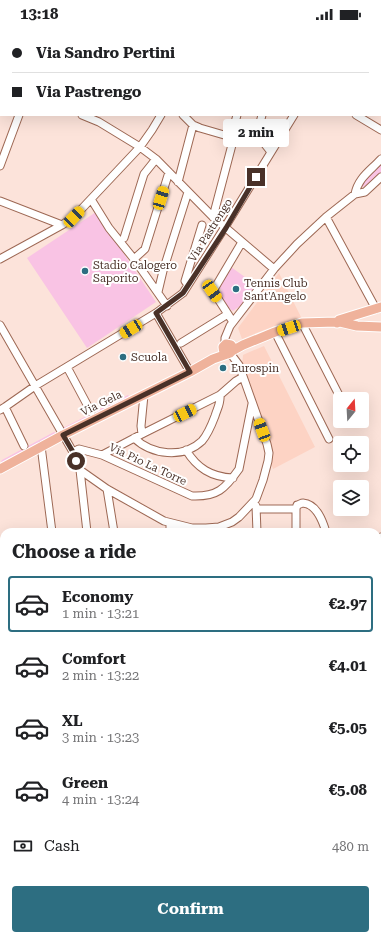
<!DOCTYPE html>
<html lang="en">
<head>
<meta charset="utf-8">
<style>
	body { margin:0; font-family:"Roboto Serif",serif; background:#f6f6f6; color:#202124; height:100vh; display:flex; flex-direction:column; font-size:15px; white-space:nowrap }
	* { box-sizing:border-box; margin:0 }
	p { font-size:13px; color:#757577 }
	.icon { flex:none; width:22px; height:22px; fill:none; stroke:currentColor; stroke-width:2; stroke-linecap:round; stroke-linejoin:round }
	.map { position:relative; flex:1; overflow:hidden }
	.panel { position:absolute; left:0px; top:500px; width:381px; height:412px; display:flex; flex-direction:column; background:#fff; border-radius:12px 12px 0 0; box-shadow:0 4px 16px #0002 }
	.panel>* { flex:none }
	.hud { position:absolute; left:0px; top:0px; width:381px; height:88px; box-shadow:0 4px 16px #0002; display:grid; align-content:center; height:88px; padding:0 12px; background:#fff }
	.needle { width:26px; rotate:18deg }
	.controls { position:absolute; left:333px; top:364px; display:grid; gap:8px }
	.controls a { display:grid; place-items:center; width:36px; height:36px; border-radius:4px; background:#fff; box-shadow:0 4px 16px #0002; font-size:20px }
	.end { position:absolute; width:18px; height:18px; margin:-9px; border:5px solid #493128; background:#fff; box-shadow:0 0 0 2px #fff }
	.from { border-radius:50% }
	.bubble { position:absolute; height:28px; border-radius:4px; background:#fff; box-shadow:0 4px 16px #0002; font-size:13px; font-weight:700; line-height:28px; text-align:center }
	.car { position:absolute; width:12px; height:24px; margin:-12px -6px; border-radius:5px; box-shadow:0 0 3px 1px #0007; background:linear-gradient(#f5c518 24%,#345 0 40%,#f5c518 0 76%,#345 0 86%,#f5c518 0) }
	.hud b { display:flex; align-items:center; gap:14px; height:38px; font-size:15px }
	.hud b+b { border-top:1px solid #e0e0e0 }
	.hud i { width:10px; height:10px; background:#202124 }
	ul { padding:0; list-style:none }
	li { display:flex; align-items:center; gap:12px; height:56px; margin:0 8px 6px; padding:0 4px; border:2px solid transparent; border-radius:4px }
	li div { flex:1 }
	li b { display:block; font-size:15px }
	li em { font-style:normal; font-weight:700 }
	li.selected { border-color:#2d6e81 }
	li>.icon { width:36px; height:36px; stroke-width:1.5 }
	h2 { padding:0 12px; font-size:18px; line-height:48px }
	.pay { display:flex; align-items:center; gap:10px; height:44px; padding:0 12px; font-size:15px }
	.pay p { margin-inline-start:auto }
	.action { display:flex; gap:8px; margin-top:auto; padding:8px 12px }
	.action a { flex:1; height:46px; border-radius:4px; background:#2d6e81; color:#fff; font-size:16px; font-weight:700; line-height:46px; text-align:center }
	.status { display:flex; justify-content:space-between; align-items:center; height:28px; padding:0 20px; background:#fff; direction:ltr }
	.status svg { height:11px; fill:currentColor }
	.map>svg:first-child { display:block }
</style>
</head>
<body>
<div class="status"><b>13:18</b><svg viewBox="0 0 49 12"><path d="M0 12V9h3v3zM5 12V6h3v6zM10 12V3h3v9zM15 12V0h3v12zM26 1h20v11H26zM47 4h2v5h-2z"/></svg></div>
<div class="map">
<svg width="381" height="912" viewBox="0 0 381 912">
	<rect width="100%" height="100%" fill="#fce3da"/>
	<path fill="#fdd3c4" d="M279,245L302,291L283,295L264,302L242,311L238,300Z
		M264,318L315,419L273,441L271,435L268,411L251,359L242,339L243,327L245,326Z"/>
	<path fill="#f9c3e4" d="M381,136V144L368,156L361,160V155Z
		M96,184L156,274L87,320L27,230Z
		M231,239L256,257L240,278L233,283L226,278L219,267L222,262L219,260Z
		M128,367L130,369L64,403L63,400Z
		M54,404L56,405V406L3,434H1L2,432Z"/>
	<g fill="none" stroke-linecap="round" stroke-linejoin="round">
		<g stroke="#9d6854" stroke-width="9">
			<path id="minor" d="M379,0L381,1
				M220,1L221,0
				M263,1L264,0
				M0,18L1,19
				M380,35H381
				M82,87L99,94L140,119L156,131L213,189L274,241
				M183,87L193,97L200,100L231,109
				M262,87L257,106L271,124
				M356,87L381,102
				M0,138L19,87
				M178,154L193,97
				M355,166C358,150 370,143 381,131
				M91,171L109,200L134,231L167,278
				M0,173L62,197
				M213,189L233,113L231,109L237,87
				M326,189L376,281
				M124,210L144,146L156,131
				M0,231L62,197L74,189L140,119L152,102L161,87
				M134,231L145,221L169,144
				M188,257L185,253L202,197
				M158,264L163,243L188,164
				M156,285L190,344
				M233,294L213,263L242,214
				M302,295L341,371
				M0,297L73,424L80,442L87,504
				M275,304L329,411
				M181,315L228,286
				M225,317V310L230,298L274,241L286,228L297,216L326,189L355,166L365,164L381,149
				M67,339L91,384
				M5,379L24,418
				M0,382L5,379L35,358L156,285L183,265L225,199L294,87
				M352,393L353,395
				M142,406L141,398L144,367
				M134,410C152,427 183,431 202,413C208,406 212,396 215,388C217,381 221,375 220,367
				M41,418L52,504
				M186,422C197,440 211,449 233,450
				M73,424L79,421L102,427L192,468C217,469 225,461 239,441L252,376
				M102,427L142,406L220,367L236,353L243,349
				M80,442L107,461L164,493L192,500H206L219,499L232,494L239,489L256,471L263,452L268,433L269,425L267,416L239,337L230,325
				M107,461L114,504
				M256,478L257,504
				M257,481H296
				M296,481L297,477C299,477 301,475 303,475C317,476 323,494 326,504
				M296,481V504
				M170,504V495
				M377,511L381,509
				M0,546H4
				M377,574H381
				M0,620L4,657
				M377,659H381
				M0,718H4
				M377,735H381
				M0,738L4,739
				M0,760L4,759
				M86,908V912
				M103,908L104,912
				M273,908V912
				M319,908L320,912
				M362,908L363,912"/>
		</g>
		<g stroke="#fff" stroke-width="11">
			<path id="major" d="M339,292L381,279
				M228,326C224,325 223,322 223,319L226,316L231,317L233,320L232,323
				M0,441L63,407L190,344L213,331L230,325L232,323L243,317L275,304L302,295L336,294L337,295L340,294L357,298L381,299"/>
		</g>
		<use href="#minor" stroke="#fff" stroke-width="7"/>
		<use href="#major" stroke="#efb29b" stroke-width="9"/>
		<g stroke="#977f76" stroke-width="3">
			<path id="rail" d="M377,722H381
				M0,723H4"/>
		</g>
		<use href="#rail" stroke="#fff" stroke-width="1.5" stroke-dasharray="4.5" stroke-linecap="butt"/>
	</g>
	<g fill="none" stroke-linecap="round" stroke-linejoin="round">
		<path stroke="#493128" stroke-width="5" d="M76,433L73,424L63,407L190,344L156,285L183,265L226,200L256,149"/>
	</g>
	<g fill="#2d6e81" stroke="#fff" stroke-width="1.5">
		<circle cx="85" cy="243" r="4"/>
		<circle cx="236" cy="261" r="4"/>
		<circle cx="123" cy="329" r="4"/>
		<circle cx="223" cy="340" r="4"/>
	</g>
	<g text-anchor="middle" stroke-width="4" stroke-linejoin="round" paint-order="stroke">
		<g font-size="11" fill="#493128" stroke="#fff">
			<text transform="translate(210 202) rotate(-58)" y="4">Via Pastrengo</text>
			<text transform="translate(101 375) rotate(-26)" y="4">Via Gela</text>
			<text transform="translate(148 436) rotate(25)" y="4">Via Pio La Torre</text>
		</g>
		<g font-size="11" fill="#493128" stroke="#fff" text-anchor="start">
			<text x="93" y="241">Stadio Calogero<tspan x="93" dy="13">Saporito</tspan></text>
			<text x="244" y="259">Tennis Club<tspan x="244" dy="13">Sant'Angelo</tspan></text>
			<text x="131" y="333">Scuola</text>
			<text x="231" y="344">Eurospin</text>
		</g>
	</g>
</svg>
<div class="controls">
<a><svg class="needle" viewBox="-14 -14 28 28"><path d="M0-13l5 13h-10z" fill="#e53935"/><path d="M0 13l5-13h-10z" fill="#757577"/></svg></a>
<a><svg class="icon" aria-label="locate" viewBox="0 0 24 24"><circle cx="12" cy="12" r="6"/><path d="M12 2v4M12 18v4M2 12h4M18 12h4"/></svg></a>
<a><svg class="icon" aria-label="layers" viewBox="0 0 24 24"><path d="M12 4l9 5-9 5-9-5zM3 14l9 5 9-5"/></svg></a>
</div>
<i class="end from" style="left:76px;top:433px"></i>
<i class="end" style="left:256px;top:149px"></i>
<div class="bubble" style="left:223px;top:91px;width:66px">2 min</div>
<i class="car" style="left:161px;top:170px;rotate:17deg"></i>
<i class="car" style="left:74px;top:189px;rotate:44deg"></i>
<i class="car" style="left:212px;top:263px;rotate:145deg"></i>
<i class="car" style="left:289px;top:300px;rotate:252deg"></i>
<i class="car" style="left:131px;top:301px;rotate:239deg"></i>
<i class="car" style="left:185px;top:385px;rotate:64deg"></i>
<i class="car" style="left:262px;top:402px;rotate:340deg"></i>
<div class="hud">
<b><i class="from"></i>Via Sandro Pertini</b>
<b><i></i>Via Pastrengo</b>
</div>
<section class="panel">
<h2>Choose a ride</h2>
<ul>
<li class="selected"><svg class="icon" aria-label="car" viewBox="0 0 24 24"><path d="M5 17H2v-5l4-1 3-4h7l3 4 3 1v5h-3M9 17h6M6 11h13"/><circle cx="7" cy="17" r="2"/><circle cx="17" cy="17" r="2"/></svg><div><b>Economy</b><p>1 min · 13:21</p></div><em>€2.97</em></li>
<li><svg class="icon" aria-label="car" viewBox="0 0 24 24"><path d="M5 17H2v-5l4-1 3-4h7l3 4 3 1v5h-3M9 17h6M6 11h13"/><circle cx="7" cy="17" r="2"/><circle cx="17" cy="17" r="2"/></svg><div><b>Comfort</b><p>2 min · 13:22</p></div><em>€4.01</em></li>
<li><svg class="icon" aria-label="car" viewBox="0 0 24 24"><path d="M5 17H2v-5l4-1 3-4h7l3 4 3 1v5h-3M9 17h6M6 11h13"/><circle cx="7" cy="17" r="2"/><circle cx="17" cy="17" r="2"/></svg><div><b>XL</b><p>3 min · 13:23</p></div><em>€5.05</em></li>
<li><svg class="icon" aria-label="car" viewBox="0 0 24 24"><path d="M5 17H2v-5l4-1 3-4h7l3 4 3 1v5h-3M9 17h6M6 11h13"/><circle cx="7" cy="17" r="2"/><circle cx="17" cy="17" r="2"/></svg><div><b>Green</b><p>4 min · 13:24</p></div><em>€5.08</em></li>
</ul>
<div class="pay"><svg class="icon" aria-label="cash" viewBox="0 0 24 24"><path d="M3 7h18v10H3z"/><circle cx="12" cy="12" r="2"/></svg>Cash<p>480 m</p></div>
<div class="action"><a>Confirm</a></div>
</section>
</div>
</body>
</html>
